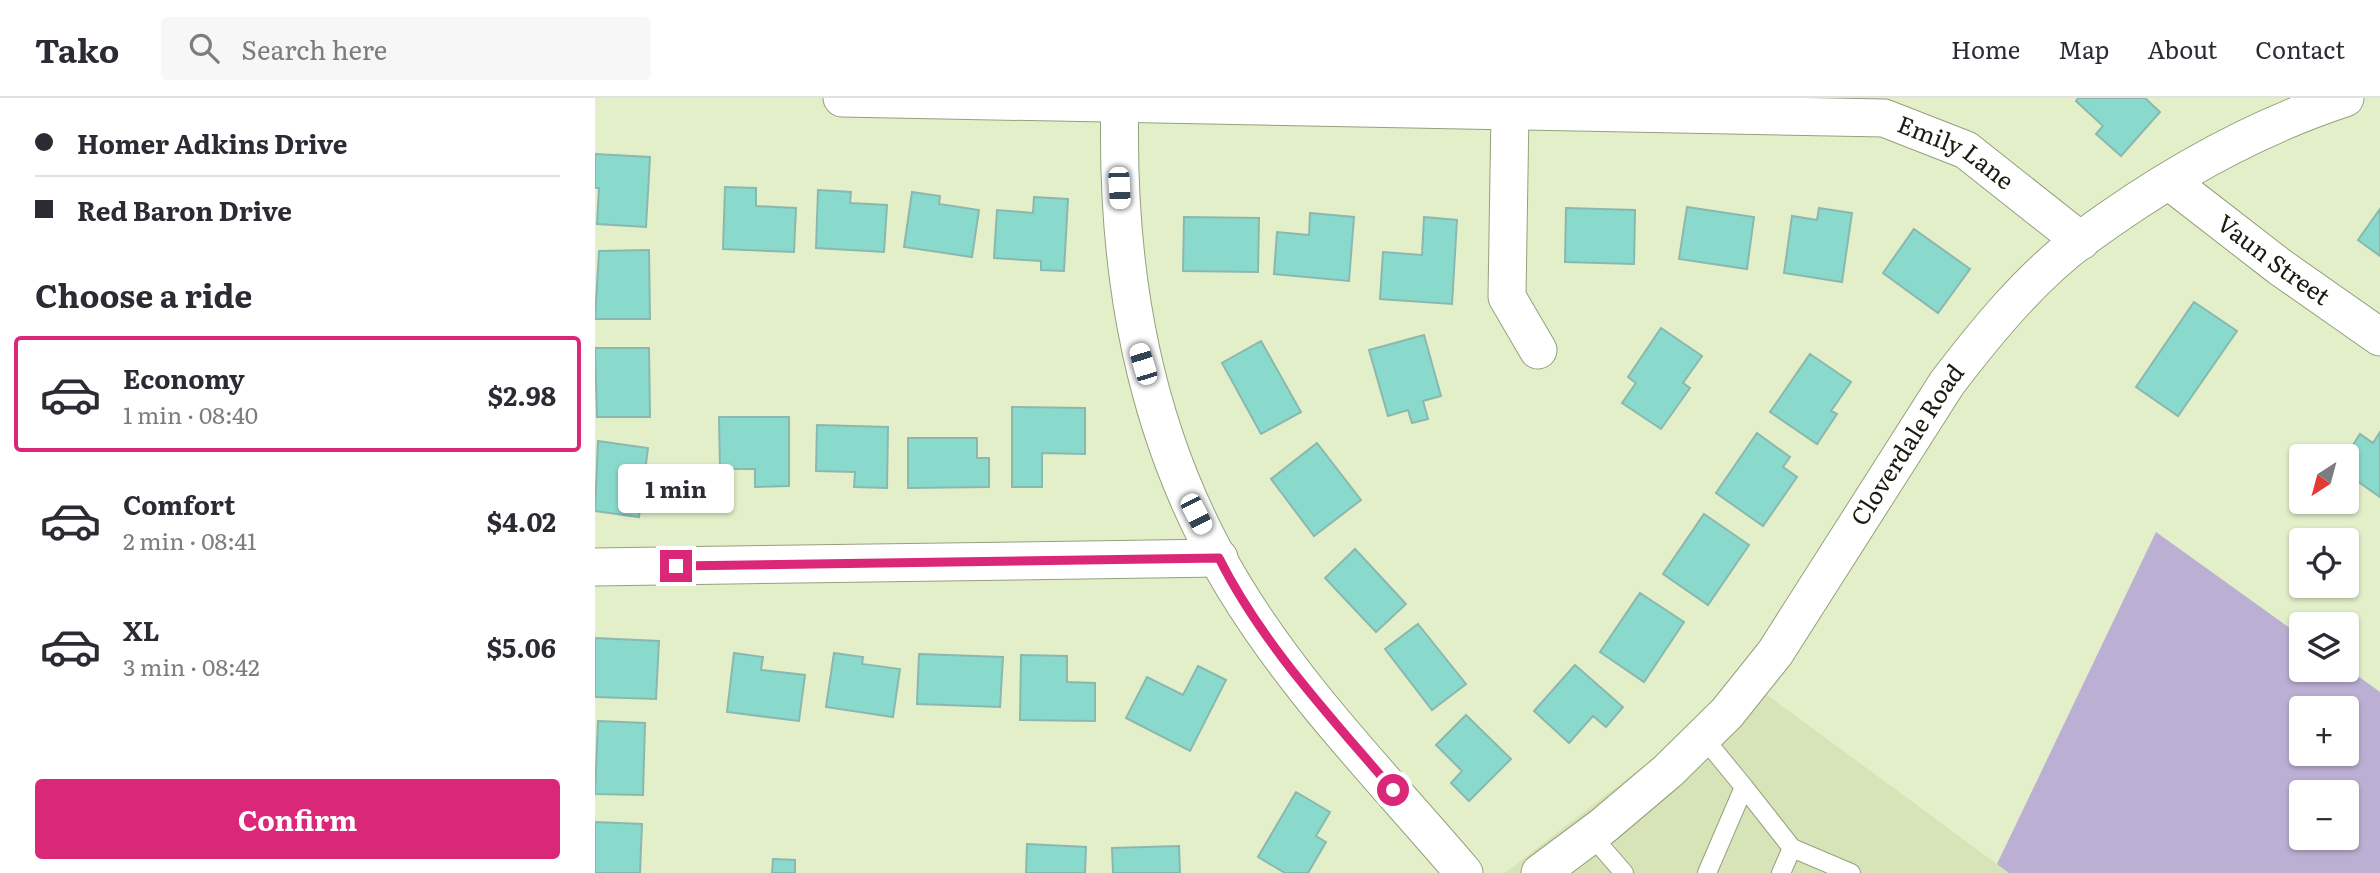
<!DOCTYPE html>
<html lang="en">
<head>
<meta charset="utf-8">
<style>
	body { margin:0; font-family:Literata,serif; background:#f7f7f7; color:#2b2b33; height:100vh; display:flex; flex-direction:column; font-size:26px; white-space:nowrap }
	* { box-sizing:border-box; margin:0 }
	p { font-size:23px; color:#7c7c81 }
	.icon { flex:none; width:38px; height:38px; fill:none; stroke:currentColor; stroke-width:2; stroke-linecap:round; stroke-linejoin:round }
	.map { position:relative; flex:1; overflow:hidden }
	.drawer { display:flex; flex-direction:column; background:#fff; width:595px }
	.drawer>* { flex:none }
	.guide { display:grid; align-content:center; height:154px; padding:0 35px; background:#fff }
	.needle { width:46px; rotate:216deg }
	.controls { position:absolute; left:1694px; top:346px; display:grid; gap:14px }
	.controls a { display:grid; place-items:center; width:70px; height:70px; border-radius:7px; background:#fff; box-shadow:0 2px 5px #0004; font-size:35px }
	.end { position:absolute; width:32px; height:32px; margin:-16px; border:9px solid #db2777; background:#fff; box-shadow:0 0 0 4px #fff }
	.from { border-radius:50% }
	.bubble { position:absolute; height:49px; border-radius:7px; background:#fff; box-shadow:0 2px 5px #0004; font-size:23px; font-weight:700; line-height:49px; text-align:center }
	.car { position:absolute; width:21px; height:42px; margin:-21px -10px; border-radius:9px; box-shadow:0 0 5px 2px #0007; background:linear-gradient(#fff 24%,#345 0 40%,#fff 0 76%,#345 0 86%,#fff 0) }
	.guide b { display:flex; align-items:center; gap:24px; height:66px; font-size:26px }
	.guide b+b { border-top:2px solid #e1e1e2 }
	.guide i { width:18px; height:18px; background:#2b2b33 }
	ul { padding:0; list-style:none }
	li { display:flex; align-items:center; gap:21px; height:116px; margin:0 14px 10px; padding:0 21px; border:4px solid transparent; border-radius:7px }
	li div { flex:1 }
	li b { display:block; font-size:26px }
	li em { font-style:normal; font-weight:700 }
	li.current { border-color:#db2777 }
	li>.icon { width:63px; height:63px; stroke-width:1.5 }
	h2 { padding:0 35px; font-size:32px; line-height:84px }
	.cta { display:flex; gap:14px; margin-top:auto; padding:14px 35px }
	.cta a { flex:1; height:80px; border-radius:7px; background:#db2777; color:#fff; font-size:28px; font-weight:700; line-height:80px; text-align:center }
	header { display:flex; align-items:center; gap:42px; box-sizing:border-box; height:98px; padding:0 35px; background:#fff; border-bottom:2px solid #e1e1e2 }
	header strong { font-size:33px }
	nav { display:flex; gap:38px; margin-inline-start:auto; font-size:24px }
	.search { width:490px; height:63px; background:#f7f7f7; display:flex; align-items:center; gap:18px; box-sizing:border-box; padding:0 24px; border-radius:7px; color:#7c7c81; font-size:26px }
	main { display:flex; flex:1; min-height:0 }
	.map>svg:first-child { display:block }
</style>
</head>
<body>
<header>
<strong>Tako</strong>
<div class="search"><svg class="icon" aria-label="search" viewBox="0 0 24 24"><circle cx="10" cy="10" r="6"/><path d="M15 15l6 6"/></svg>Search here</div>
<nav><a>Home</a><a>Map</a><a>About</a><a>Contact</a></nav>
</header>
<main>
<section class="drawer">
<div class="guide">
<b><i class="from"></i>Homer Adkins Drive</b>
<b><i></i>Red Baron Drive</b>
</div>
<h2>Choose a ride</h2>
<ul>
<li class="current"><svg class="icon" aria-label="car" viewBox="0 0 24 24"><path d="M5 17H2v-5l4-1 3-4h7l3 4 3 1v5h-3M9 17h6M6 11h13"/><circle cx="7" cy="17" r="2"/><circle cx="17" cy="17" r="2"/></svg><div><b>Economy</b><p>1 min · 08:40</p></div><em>$2.98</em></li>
<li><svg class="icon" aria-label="car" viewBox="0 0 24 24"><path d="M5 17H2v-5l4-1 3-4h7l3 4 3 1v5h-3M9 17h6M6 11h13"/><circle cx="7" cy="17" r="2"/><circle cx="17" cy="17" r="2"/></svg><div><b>Comfort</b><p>2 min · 08:41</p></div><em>$4.02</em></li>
<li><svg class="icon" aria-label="car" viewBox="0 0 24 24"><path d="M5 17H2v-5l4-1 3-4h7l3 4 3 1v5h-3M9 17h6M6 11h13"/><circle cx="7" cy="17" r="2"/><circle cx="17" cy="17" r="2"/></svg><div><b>XL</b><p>3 min · 08:42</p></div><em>$5.06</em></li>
</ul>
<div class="cta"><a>Confirm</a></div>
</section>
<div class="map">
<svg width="1785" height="775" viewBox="0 0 1785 775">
	<rect width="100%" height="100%" fill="#e3efc9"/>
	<path fill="#d6e4b7" d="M1156,585L1414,775H910Z"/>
	<path fill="#bcafd4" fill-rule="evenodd" d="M1561,434L1706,538V572L1752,570L1785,594V775H1414L1402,766ZM1706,611H1752V656H1706ZM1706,695H1752V740H1706Z"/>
	<path fill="#89dacc" stroke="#8ab8af" stroke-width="2" d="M1483,0H1550L1565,14L1526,58L1501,36L1508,28L1481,3Z
		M0,56L55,59L51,129L2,126L4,90H0Z
		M130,89L161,90V108L201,110L199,154L128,151Z
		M223,92L256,94L255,105L292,107L289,154L221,150Z
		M317,94L345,98L344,106L384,112L377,159L309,149Z
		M439,99L473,101L469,173L446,172V163L399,160L402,112L438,115Z
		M1092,109L1159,119L1152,171L1084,161Z
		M971,110L1040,112L1039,166L970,164Z
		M1224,110L1257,115L1247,184L1189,175L1197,118L1222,122Z
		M1785,111V158L1763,142Z
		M715,115L759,119L754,183L679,176L682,134L714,137Z
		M589,119L664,120L663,174L588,173Z
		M829,119L862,122L857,206L785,201L788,154L827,157Z
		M1319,131L1375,171L1343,215L1288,175Z
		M54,152L55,221H0L4,153Z
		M1599,204L1642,233L1583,318L1541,289Z
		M1066,230L1107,258L1088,285L1095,290L1066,331L1027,305L1041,285L1033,279Z
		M829,237L846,298L828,303L833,321L817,325L813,312L793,318L774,252Z
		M666,243L706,314L666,336L627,265Z
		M0,250H54L55,319H2Z
		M1215,256L1256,284L1236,313L1242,316L1222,346L1175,314Z
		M417,309L490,310V356L447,355V389H417Z
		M124,319H194V388L160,389V371H125Z
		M222,327L293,329L292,390L259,389L260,374L221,373Z
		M1785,334V399L1752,376L1750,359L1765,336L1778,345Z
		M1162,335L1195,359L1188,369L1202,379L1168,428L1121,395Z
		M313,340H382V360H394V389L313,390Z
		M3,343L53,350L44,419L0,413Z
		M722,345L766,402L719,438L676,381Z
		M1109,416L1154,447L1113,507L1068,476Z
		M760,451L811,506L781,534L730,480Z
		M1045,495L1089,524L1049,584L1005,554Z
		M823,526L871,586L837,612L790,551Z
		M0,540L64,543L61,601L0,599Z
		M139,555L168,559L166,572L210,577L204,623L132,614Z
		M239,555L268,559L267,566L305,571L298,619L231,609Z
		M324,556L408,559L405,609L322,606Z
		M426,557L472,558V584L500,585V623L425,622Z
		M980,567L1028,609L1011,629L998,618L974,645L939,613Z
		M603,568L631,582L595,653L531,620L552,579L588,597Z
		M871,617L916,661L874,703L856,685L867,673L841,647Z
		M3,623L50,625L48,697L0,696Z
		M701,694L735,714L721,738L731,744L713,775H690L663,759Z
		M0,724L47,726L45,775H0Z
		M432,746L491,749L490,775H431Z
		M584,748L585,775H518L517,750Z
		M178,761L200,762V775H177Z"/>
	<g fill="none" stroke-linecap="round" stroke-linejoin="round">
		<g stroke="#95a07d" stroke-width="20">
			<path id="lane" d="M1108,639L1149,689L1112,775
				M1149,689L1197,750L1186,775
				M996,737L1029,775
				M1197,750L1256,775"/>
		</g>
		<g stroke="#95a07d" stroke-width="39">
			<g id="street">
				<path id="s1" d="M247,0L1289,20L1371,52L1486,143"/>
				<path d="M525,0C520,172 548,338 638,487C701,592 790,682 869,775"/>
				<path d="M915,14L912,199L943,252"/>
				<path id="s2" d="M1574,83L1685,169L1785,239"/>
				<path d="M0,469L624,460"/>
				<path id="s3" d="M945,775L1008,728L1073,673L1132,615L1180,555L1352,285C1391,234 1435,180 1487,141C1567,82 1655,31 1750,0"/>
			</g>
		</g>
		<use href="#lane" stroke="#fff" stroke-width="18"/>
		<use href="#street" stroke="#fff" stroke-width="37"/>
	</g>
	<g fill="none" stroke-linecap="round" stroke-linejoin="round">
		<path stroke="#db2777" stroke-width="9" d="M81,468L624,460C667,546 736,619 798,692"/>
	</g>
	<g text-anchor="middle" stroke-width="5" stroke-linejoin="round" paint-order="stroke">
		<g font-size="24" fill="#191d0f" stroke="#fff">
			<text dy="8" stroke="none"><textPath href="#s1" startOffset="1122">Emily Lane</textPath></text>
			<text dy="8" stroke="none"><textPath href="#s2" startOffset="131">Vaun Street</textPath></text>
			<text dy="8" stroke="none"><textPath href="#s3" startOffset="570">Cloverdale Road</textPath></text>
		</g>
	</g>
</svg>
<div class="controls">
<a><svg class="needle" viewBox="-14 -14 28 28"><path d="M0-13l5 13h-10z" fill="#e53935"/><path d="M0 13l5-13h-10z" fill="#7c7c81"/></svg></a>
<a><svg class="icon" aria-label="locate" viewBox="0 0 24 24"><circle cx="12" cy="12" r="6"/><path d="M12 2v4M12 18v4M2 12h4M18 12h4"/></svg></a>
<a><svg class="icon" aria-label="layers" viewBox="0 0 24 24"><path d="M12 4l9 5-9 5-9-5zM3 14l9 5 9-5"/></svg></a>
<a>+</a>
<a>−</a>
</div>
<i class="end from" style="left:798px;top:692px"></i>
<i class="end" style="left:81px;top:468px"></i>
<div class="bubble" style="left:23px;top:366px;width:116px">1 min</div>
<i class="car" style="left:524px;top:90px;rotate:177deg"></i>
<i class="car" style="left:548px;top:266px;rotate:343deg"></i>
<i class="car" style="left:601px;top:416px;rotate:153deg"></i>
</div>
</main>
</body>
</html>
